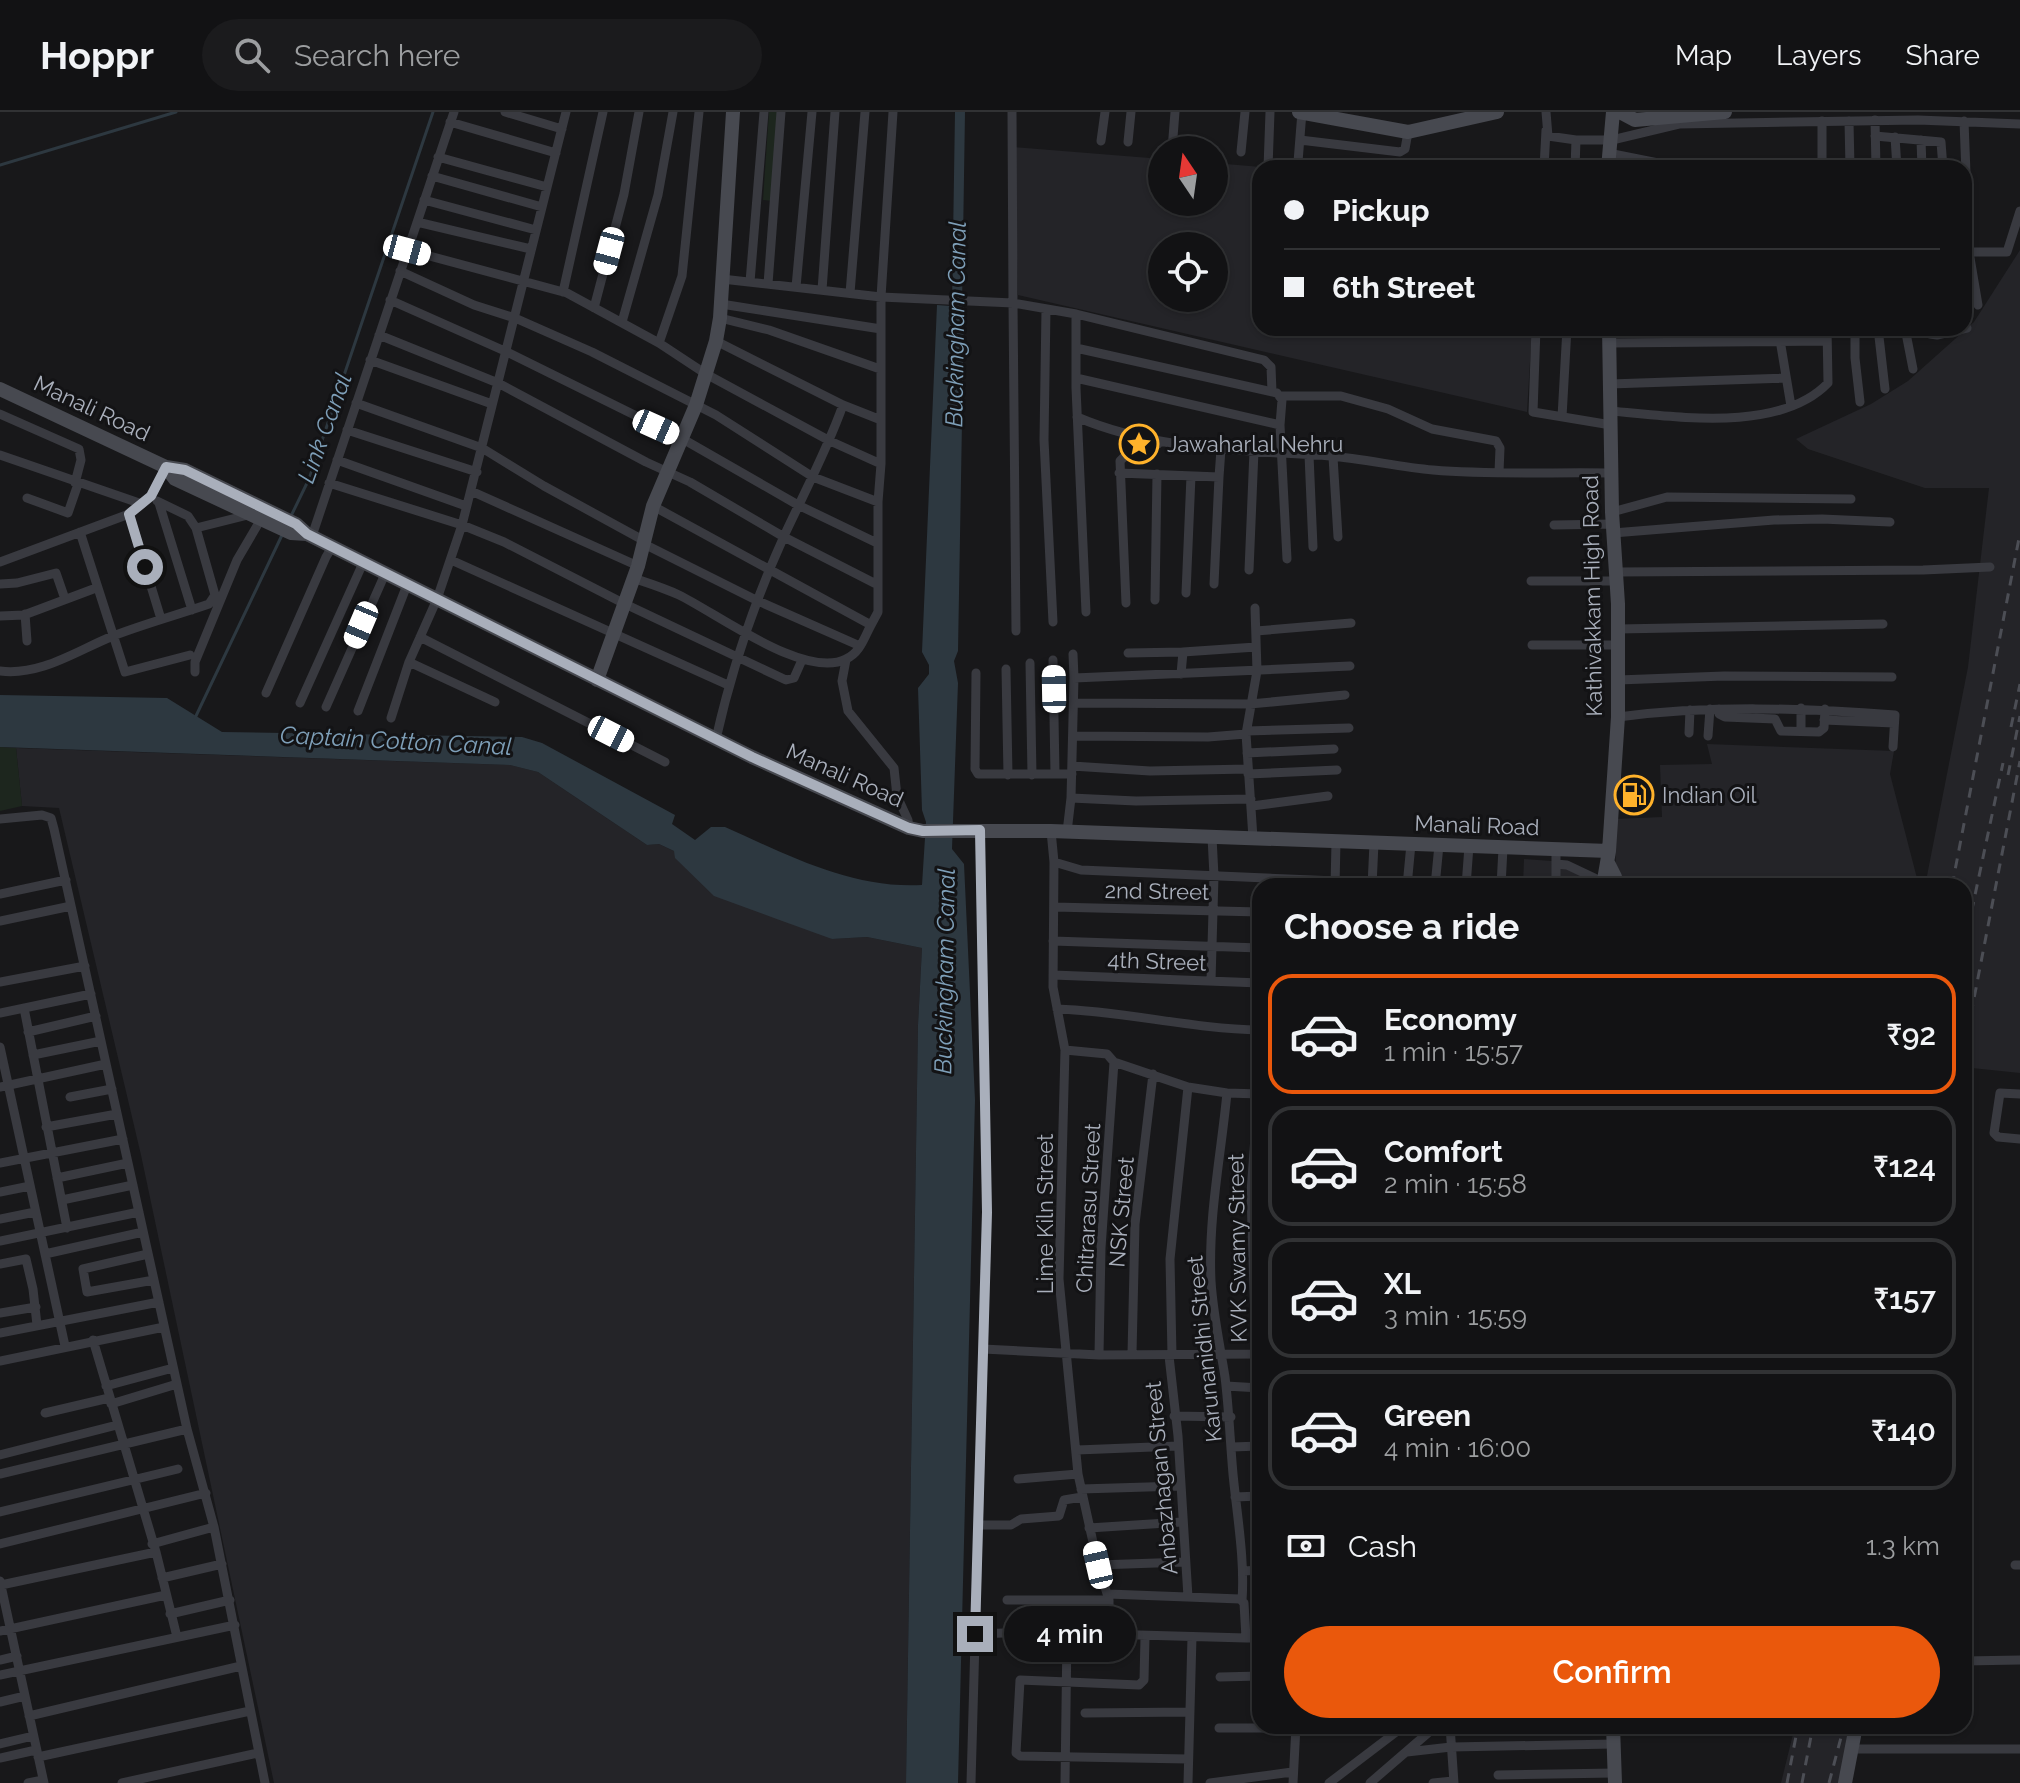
<!DOCTYPE html>
<html lang="en">
<head>
<meta charset="utf-8">
<style>
	body { margin:0; font-family:Raleway,sans-serif; background:#1b1b1d; color:#f1f3f6; height:100vh; display:flex; flex-direction:column; font-size:30px; white-space:nowrap }
	* { box-sizing:border-box; margin:0 }
	p { font-size:26px; color:#9c9ea0 }
	.icon { flex:none; width:44px; height:44px; fill:none; stroke:currentColor; stroke-width:2; stroke-linecap:round; stroke-linejoin:round }
	.map { position:relative; flex:1; overflow:hidden }
	.drawer { position:absolute; left:1252px; top:766px; width:720px; height:856px; display:flex; flex-direction:column; background:#121214; border-radius:24px; box-shadow:0 2px 6px #0004,0 0 0 2px #313234 }
	.drawer>* { flex:none }
	.top-card { position:absolute; left:1252px; top:48px; width:720px; height:176px; border-radius:24px; box-shadow:0 2px 6px #0004,0 0 0 2px #313234; display:grid; align-content:center; height:176px; padding:0 32px; background:#121214 }
	.needle { width:52px; rotate:347deg }
	.fabs { position:absolute; left:1148px; top:24px; display:grid; gap:16px }
	.fabs a { display:grid; place-items:center; width:80px; height:80px; border-radius:50%; background:#121214; box-shadow:0 2px 6px #0004,0 0 0 2px #313234; font-size:40px }
	.end { position:absolute; width:36px; height:36px; margin:-18px; border:10px solid #a9afbb; background:#111; box-shadow:0 0 0 4px #111 }
	.from { border-radius:50% }
	.bubble { position:absolute; height:56px; border-radius:28px; background:#121214; box-shadow:0 2px 6px #0004,0 0 0 2px #313234; font-size:26px; font-weight:600; line-height:56px; text-align:center }
	.car { position:absolute; width:24px; height:48px; margin:-24px -12px; border-radius:10px; box-shadow:0 0 6px 2px #0007; background:linear-gradient(#fff 24%,#345 0 40%,#fff 0 76%,#345 0 86%,#fff 0) }
	.top-card b { display:flex; align-items:center; gap:28px; height:76px; font-size:30px }
	.top-card b+b { border-top:2px solid #313234 }
	.top-card i { width:20px; height:20px; background:#f1f3f6 }
	ul { padding:0; list-style:none }
	li { display:flex; align-items:center; gap:24px; height:120px; margin:0 16px 12px; padding:0 16px; border:4px solid #313234; border-radius:24px }
	li div { flex:1 }
	li b { display:block; font-size:30px }
	li em { font-style:normal; font-weight:600 }
	li.on { border-color:#ea580c }
	li>.icon { width:72px; height:72px; stroke-width:1.5 }
	h2 { padding:0 32px; font-size:36px; line-height:96px }
	.pay { display:flex; align-items:center; gap:20px; height:88px; padding:0 32px; font-size:30px }
	.pay p { margin-inline-start:auto }
	.button { display:flex; gap:16px; margin-top:auto; padding:16px 32px }
	.button a { flex:1; height:92px; border-radius:48px; background:#ea580c; color:#fff; font-size:32px; font-weight:600; line-height:92px; text-align:center }
	header { display:flex; align-items:center; gap:48px; box-sizing:border-box; height:112px; padding:0 40px; background:#121214; border-bottom:2px solid #313234 }
	header strong { font-size:38px }
	nav { display:flex; gap:44px; margin-inline-start:auto; font-size:28px }
	.search { width:560px; height:72px; background:#1b1b1d; display:flex; align-items:center; gap:20px; box-sizing:border-box; padding:0 28px; border-radius:44px; color:#9c9ea0; font-size:30px }
	.map>svg:first-child { display:block }
</style>
</head>
<body>
<header>
<strong>Hoppr</strong>
<div class="search"><svg class="icon" aria-label="search" viewBox="0 0 24 24"><circle cx="10" cy="10" r="6"/><path d="M15 15l6 6"/></svg>Search here</div>
<nav><a>Map</a><a>Layers</a><a>Share</a></nav>
</header>
<div class="map">
<svg width="2020" height="1671" viewBox="0 0 2020 1671">
	<rect width="100%" height="100%" fill="#18181a"/>
	<path fill="#242428" fill-rule="evenodd" d="M1014,35L1162,47V90H1214V51L1261,55L1260,216H1532L1527,300L1018,183ZM1162,134H1214V186H1162Z
		M2020,138V961L1972,956L1964,997V774H1925L1968,555L1989,376H1925L1808,337L1796,327L1871,292L1908,269L1974,210Z
		M1707,632L1894,639L1890,662L1919,774H1616L1615,707L1662,705L1660,653L1712,652Z
		M16,636L510,653L538,660L647,733L659,732L674,739L832,827L867,825L922,836L918,913L906,1671H274L141,1043L59,696L22,694Z
		M1524,747L1552,749L1595,770V774H1523Z
		M1795,1614H1853L1841,1671H1781Z"/>
	<path fill="#1d261e" d="M769,0H779L774,89L763,88Z
		M0,635L16,636L22,694L0,699Z"/>
	<path fill="#2d3840" d="M937,193L964,195L958,539L954,549L958,571L952,737L964,752L975,988L958,1671H906L918,913L922,836L867,825L832,827L774,806L714,784L675,746L674,739L659,732L647,733L538,660L510,653L0,635V583L167,586L222,620L522,625L542,631L675,703L672,712L695,728L711,715H725C788,743 851,777 922,773L926,710L922,698L918,576L929,562V553L922,540Z"/>
	<g fill="none" stroke-linecap="round" stroke-linejoin="round">
		<path stroke="#2d3840" stroke-width="3" d="M0,53L176,0
			M291,404L309,367L433,0
			M195,606L283,421"/>
		<path stroke="#2d3840" stroke-width="10" d="M957,194L960,0"/>
		<path stroke="#393a40" stroke-width="9" d="M505,0L562,17
			M1012,0L1013,191L1076,202L1264,248L1271,255L1272,280
			M1546,0L1548,24L1576,28H1612L1679,12L1918,8L2020,12
			M1875,8L1876,56
			M1822,9V56
			M1849,9L1850,56
			M1964,9L1969,140L1964,141
			M450,10L556,41
			M1875,24L1941,30L1943,56
			M1895,25L1897,56
			M1300,28L1400,40L1405,37L1408,20
			M1921,28L1922,56
			M1101,29L1105,0
			M1128,30L1131,0
			M1172,38L1175,0
			M1241,40L1245,0
			M1608,41L1668,53L1712,56
			M438,45L547,75
			M1268,51L1289,54L1298,50L1302,0
			M1268,56L1270,0
			M1544,56L1546,18
			M1575,56L1576,28
			M432,64L542,95
			M424,88L536,118
			M417,110L531,137
			M407,138L567,181L659,231L706,262L830,329L881,352
			M400,159L474,193L515,206L592,240L716,303L813,365L878,390
			M722,167L881,185L1013,191L1016,519
			M750,170L764,0
			M768,172L781,0
			M796,175L812,0
			M822,178L835,0
			M563,180L603,0
			M850,181L865,0
			M390,188L507,240L681,326L798,393L877,431
			M721,192L881,217
			M1978,193L1969,140H2007L2020,99
			M594,196L624,82L639,0
			M1046,197L1044,328L1053,510
			M1076,202V276L1086,500
			M720,206L769,218L880,257
			M622,210L658,83L673,0
			M1536,216L1533,300L1611,313
			M1778,216L1791,294
			M1855,216V246L1860,290
			M1878,216L1885,277
			M1905,216L1913,257
			M1929,216L1930,222L1937,223L1967,216
			M379,223L498,271L646,350L690,370L784,425L878,473
			M716,229L843,293L881,308
			M659,231L682,164L699,0
			M1610,231L1827,229
			M1076,236L1277,281L1282,288L1280,313
			M370,248L492,292
			M1076,266L1280,313L1287,447
			M1610,272L1786,266
			M1281,284H1341L1388,297L1432,317L1496,329L1500,336L1499,360
			M356,291L482,336L544,374L641,427L644,432L758,489L860,534
			M1610,299C1673,304 1779,322 1828,271L1827,216
			M0,302L79,337L81,348L75,371
			M1077,305C1156,339 1245,338 1330,344C1365,347 1399,355 1433,358C1492,363 1552,360 1611,361
			M1562,305L1567,216
			M347,318L477,360
			M0,343L142,392
			M1309,343L1313,435
			M1333,345L1338,425
			M337,348L466,394
			M1119,361L1219,365L1221,337
			M329,371L462,413L504,430L623,491L786,568L794,566L802,548
			M471,379L638,454
			M27,386L68,401L78,372
			M157,389L188,404L196,416
			M159,391L192,498
			M653,394L871,513L878,500V390L881,352V185L893,0
			M1612,400L1667,385L1851,387
			M129,402L161,507
			M1554,413L1613,412
			M80,420L125,560L190,543
			M1613,421L1774,408L1822,407L1890,410
			M312,424L454,0
			M451,448L728,573
			M0,450L129,402L151,384L166,355
			M1249,458L1254,339
			M1616,460L1923,458L1990,455
			M633,466C648,471 664,476 679,483C718,502 805,568 846,547C860,541 864,526 871,513
			M1531,469H1617
			M0,472L17,471L56,461L65,487
			M1214,472L1219,365
			M1186,481L1191,364
			M1155,488L1157,362
			M1126,491L1120,349L1132,337L1158,332
			M25,502L27,529
			M0,504L24,503L96,476
			M1618,517L1883,512
			M1256,519L1351,511
			M420,525L665,650
			M1532,533H1618
			M1128,541L1183,540
			M1073,542L1074,566
			M846,548L842,569L848,599L894,656L897,684L908,708L909,716
			M1053,548L1055,662
			M409,550L495,590
			M1030,551L1032,663
			M1006,557L1008,663
			M0,559C41,564 76,539 113,524C144,512 177,503 209,492L215,483L196,416L252,402
			M195,560V550L237,448L261,407
			M976,561L975,657L978,662H1072
			M1181,562L1183,540L1256,535
			M1618,568L1724,564L1892,565
			M266,581L326,445L332,435
			M300,591L363,451
			M1074,591L1250,592L1345,583
			M326,595L385,462
			M1719,597V602L1725,605L1775,607L1781,619L1819,620L1824,616L1825,597
			M358,599L407,473
			M1618,605C1710,593 1802,596 1895,603L1893,635
			M391,606L409,550L437,487L462,413L566,0
			M1824,608L1894,611
			M1247,619L1349,616
			M1801,619V596
			M1689,621L1690,598
			M1073,624L1208,625L1246,622
			M1708,624L1710,597
			M716,627C732,556 755,488 785,422C805,379 827,338 843,293
			M1247,641L1334,637
			M1072,654L1150,659L1248,657
			M1248,662L1337,658
			M1071,686L1136,689L1251,687
			M1252,694L1328,684
			M0,707L42,703L51,706L54,717L187,1317L214,1415L265,1671
			M1051,719L1054,750L1053,875L1065,938L1059,1167L1078,1362L1098,1453L1109,1488V1523
			M1067,720L1071,686L1074,566L1350,554
			M1253,726L1246,622L1257,559L1255,496
			M1054,750L1081,758L1336,769
			M1556,752L1567,753L1603,770
			M1335,774L1336,730
			M1372,774L1374,731
			M1407,774L1411,732
			M1435,774L1439,733
			M1466,774L1469,734
			M1501,774L1503,736
			M1556,774V737
			M0,782L66,768
			M1054,795L1260,800
			M0,809L71,794
			M1053,829L1260,836
			M1053,863L1260,871
			M1211,869L1214,764L1212,725
			M0,870L85,854
			M24,896L67,1116
			M1057,897C1125,899 1191,917 1260,918
			M0,901L91,882
			M28,920L96,904
			M0,935L65,1234
			M1065,938L1107,942L1114,950L1188,975L1227,981L1260,982
			M33,943L101,929
			M0,975L106,952
			M1227,981C1221,1043 1208,1106 1211,1169C1213,1202 1220,1233 1225,1265C1229,1297 1230,1329 1233,1362C1237,1404 1245,1447 1242,1489
			M2020,982L2000,981L1994,1021L1998,1025L2020,1027
			M70,985L112,977
			M46,1015L117,1002
			M0,1051L123,1027
			M57,1066L128,1051
			M0,1080L30,1074
			M62,1088L133,1073
			M0,1107L35,1100
			M0,1129L139,1100
			M45,1142L143,1120
			M148,1142L83,1157L87,1180L154,1168
			M0,1152L26,1147L33,1177L37,1213
			M0,1201L36,1195
			M0,1221L159,1190
			M93,1228L156,1440L177,1525
			M983,1237L1099,1243L1260,1242
			M1132,1242L1135,1112L1153,962
			M1256,1242L1251,1081L1258,982
			M1099,1243L1101,1136L1114,950
			M1172,1243L1170,1147L1188,975
			M1169,1244L1178,1324L1188,1485
			M0,1249L164,1215
			M106,1274L173,1256
			M1226,1274L1260,1276
			M111,1292L177,1272
			M45,1301L109,1286
			M1174,1304L1231,1305
			M1232,1335L1260,1334
			M1077,1338L1178,1334
			M0,1343L117,1313
			M0,1362L187,1317
			M1018,1367L1078,1362
			M1081,1377L1180,1374
			M1235,1385L1260,1384
			M0,1400L178,1357
			M979,1413H1011L1021,1407L1059,1404L1064,1388L1082,1385
			M1089,1416L1182,1410
			M0,1432L206,1381
			M152,1432L214,1415
			M1098,1453L1185,1450
			M2015,1453H2020
			M1244,1459L1260,1458
			M162,1466L222,1452
			M0,1469L44,1671
			M1,1473L156,1440
			M1108,1482L1240,1487L1244,1491L1246,1526H1260
			M1007,1488H1109
			M170,1502L230,1488
			M0,1519L166,1483
			M975,1522L1032,1520L1246,1526
			M1145,1525L1144,1568L1139,1573L1020,1568L1016,1641L1020,1644L1188,1647
			M0,1548L17,1544
			M1964,1549L2020,1548
			M0,1563L235,1513
			M1220,1565L1260,1564
			M0,1590L25,1584
			M1085,1601L1190,1600
			M29,1604L241,1554
			M1450,1614L1454,1671
			M1219,1616H1296
			M0,1632L33,1624
			M1851,1637H2020
			M1407,1640L1451,1635L1613,1632
			M38,1645L250,1599
			M0,1646L36,1638
			M1498,1663L1614,1661
			M28,1671L43,1668
			M122,1671L258,1641
			M971,1671L987,1100L980,718
			M1065,1671L1067,1521
			M1188,1671L1192,1525
			M1210,1671L1292,1660
			M1293,1671L1296,1614
			M1329,1671L1404,1614
			M1370,1671L1436,1614
			M1433,1671L1453,1669"/>
		<path stroke="#474950" stroke-width="14" d="M1299,0L1408,20L1497,0
			M1620,0L1635,8L1725,0
			M1608,56L1613,0
			M0,277L166,355L185,358L296,412L307,422L752,645L909,716L923,719H1051L1609,739
			M166,355L175,367L291,421L307,422
			M597,568L638,454L653,394L696,293L716,229L720,206L733,0
			M1608,751L1615,765V774
			M1603,774L1609,739L1618,605V492L1612,400L1609,216
			M1613,1614L1615,1671
			M1845,1671L1856,1614"/>
		<path stroke="#4c4e55" stroke-width="3" stroke-dasharray="10 8" stroke-linecap="butt" d="M2011,615L2020,572
			M2008,663L2020,604
			M1952,774L2020,421
			M1964,835L2003,651
			M1964,938L2020,649
			M1964,974L1973,926
			M1787,1671L1798,1614
			M1802,1671L1813,1614
			M1829,1671L1844,1614"/>
	</g>
	<g fill="none" stroke-linecap="round" stroke-linejoin="round">
		<path stroke="#a9afbb" stroke-width="10" d="M145,455L129,402L151,384L166,355L185,358L296,412L307,422L752,645L909,716L923,719L980,718L987,1100L975,1522"/>
	</g>
	<defs>
		<g id="sight-ring" transform="scale(2)"><circle r="9.5" fill="#131315" stroke="#ffb22b" stroke-width="1.5"/><path d="M0-6L1.8-2.2L6-1.7L2.9 1.2L3.7 5.4L0 3.3L-3.7 5.4L-2.9 1.2L-6-1.7L-1.8-2.2Z" fill="#ffb22b"/></g>
		<g id="fuel-ring" transform="scale(2)"><circle r="9.5" fill="#131315" stroke="#ffb22b" stroke-width="1.5"/><path d="M-5.5-6h7V0h2V4h1.3V-2.5L3-4.5l.8-.8L6-3V5H2.5V1h-1V6h-7ZM-4.2-4.7v3.2H.2V-4.7Z" fill="#ffb22b"/></g>
	</defs>
	<g fill-rule="evenodd">
		<use href="#sight-ring" x="1139" y="332"/>
		<use href="#fuel-ring" x="1634" y="683"/>
	</g>
	<g text-anchor="middle" stroke-width="6" stroke-linejoin="round" paint-order="stroke">
		<g font-size="22" fill="#a9afbb" stroke="#131315">
			<text transform="translate(92 296) rotate(25)" y="8">Manali Road</text>
			<text transform="translate(1592 484) rotate(-91)" y="8">Kathivakkam High Road</text>
			<text transform="translate(845 663) rotate(24)" y="8">Manali Road</text>
			<text transform="translate(1477 713) rotate(2)" y="8">Manali Road</text>
			<text transform="translate(1157 779) rotate(1)" y="8">2nd Street</text>
			<text transform="translate(1157 849) rotate(2)" y="8">4th Street</text>
			<text transform="translate(1088 1096) rotate(-87)" y="8">Chitrarasu Street</text>
			<text transform="translate(1121 1100) rotate(-85)" y="8">NSK Street</text>
			<text transform="translate(1045 1102) rotate(-90)" y="8">Lime Kiln Street</text>
			<text transform="translate(1237 1136) rotate(-91)" y="8">KVK Swamy Street</text>
			<text transform="translate(1204 1237) rotate(-96)" y="8">Karunanidhi Street</text>
			<text transform="translate(1161 1366) rotate(-95)" y="8">Anbazhagan Street</text>
		</g>
		<g font-size="22" fill="#a9afbb" stroke="#131315" text-anchor="start">
			<text x="1167" y="340">Jawaharlal Nehru</text>
			<text x="1662" y="691">Indian Oil</text>
		</g>
		<g font-size="24" font-style="italic" fill="#7e9fb8" stroke="#131315">
			<text transform="translate(956 212) rotate(-89)" y="8">Buckingham Canal</text>
			<text transform="translate(325 316) rotate(-70)" y="8">Link Canal</text>
			<text transform="translate(396 629) rotate(3)" y="8">Captain Cotton Canal</text>
			<text transform="translate(945 859) rotate(-89)" y="8">Buckingham Canal</text>
		</g>
	</g>
</svg>
<div class="fabs">
<a><svg class="needle" viewBox="-14 -14 28 28"><path d="M0-13l5 13h-10z" fill="#e53935"/><path d="M0 13l5-13h-10z" fill="#9c9ea0"/></svg></a>
<a><svg class="icon" aria-label="locate" viewBox="0 0 24 24"><circle cx="12" cy="12" r="6"/><path d="M12 2v4M12 18v4M2 12h4M18 12h4"/></svg></a>
</div>
<i class="end from" style="left:145px;top:455px"></i>
<i class="end" style="left:975px;top:1522px"></i>
<div class="bubble" style="left:1004px;top:1494px;width:132px">4 min</div>
<i class="car" style="left:407px;top:138px;rotate:105deg"></i>
<i class="car" style="left:609px;top:139px;rotate:195deg"></i>
<i class="car" style="left:656px;top:315px;rotate:114deg"></i>
<i class="car" style="left:361px;top:513px;rotate:203deg"></i>
<i class="car" style="left:1054px;top:577px;rotate:359deg"></i>
<i class="car" style="left:611px;top:622px;rotate:117deg"></i>
<i class="car" style="left:1098px;top:1453px;rotate:347deg"></i>
<div class="top-card">
<b><i class="from"></i>Pickup</b>
<b><i></i>6th Street</b>
</div>
<section class="drawer">
<h2>Choose a ride</h2>
<ul>
<li class="on"><svg class="icon" aria-label="car" viewBox="0 0 24 24"><path d="M5 17H2v-5l4-1 3-4h7l3 4 3 1v5h-3M9 17h6M6 11h13"/><circle cx="7" cy="17" r="2"/><circle cx="17" cy="17" r="2"/></svg><div><b>Economy</b><p>1 min · 15:57</p></div><em>₹92</em></li>
<li><svg class="icon" aria-label="car" viewBox="0 0 24 24"><path d="M5 17H2v-5l4-1 3-4h7l3 4 3 1v5h-3M9 17h6M6 11h13"/><circle cx="7" cy="17" r="2"/><circle cx="17" cy="17" r="2"/></svg><div><b>Comfort</b><p>2 min · 15:58</p></div><em>₹124</em></li>
<li><svg class="icon" aria-label="car" viewBox="0 0 24 24"><path d="M5 17H2v-5l4-1 3-4h7l3 4 3 1v5h-3M9 17h6M6 11h13"/><circle cx="7" cy="17" r="2"/><circle cx="17" cy="17" r="2"/></svg><div><b>XL</b><p>3 min · 15:59</p></div><em>₹157</em></li>
<li><svg class="icon" aria-label="car" viewBox="0 0 24 24"><path d="M5 17H2v-5l4-1 3-4h7l3 4 3 1v5h-3M9 17h6M6 11h13"/><circle cx="7" cy="17" r="2"/><circle cx="17" cy="17" r="2"/></svg><div><b>Green</b><p>4 min · 16:00</p></div><em>₹140</em></li>
</ul>
<div class="pay"><svg class="icon" aria-label="cash" viewBox="0 0 24 24"><path d="M3 7h18v10H3z"/><circle cx="12" cy="12" r="2"/></svg>Cash<p>1.3 km</p></div>
<div class="button"><a>Confirm</a></div>
</section>
</div>
</body>
</html>
